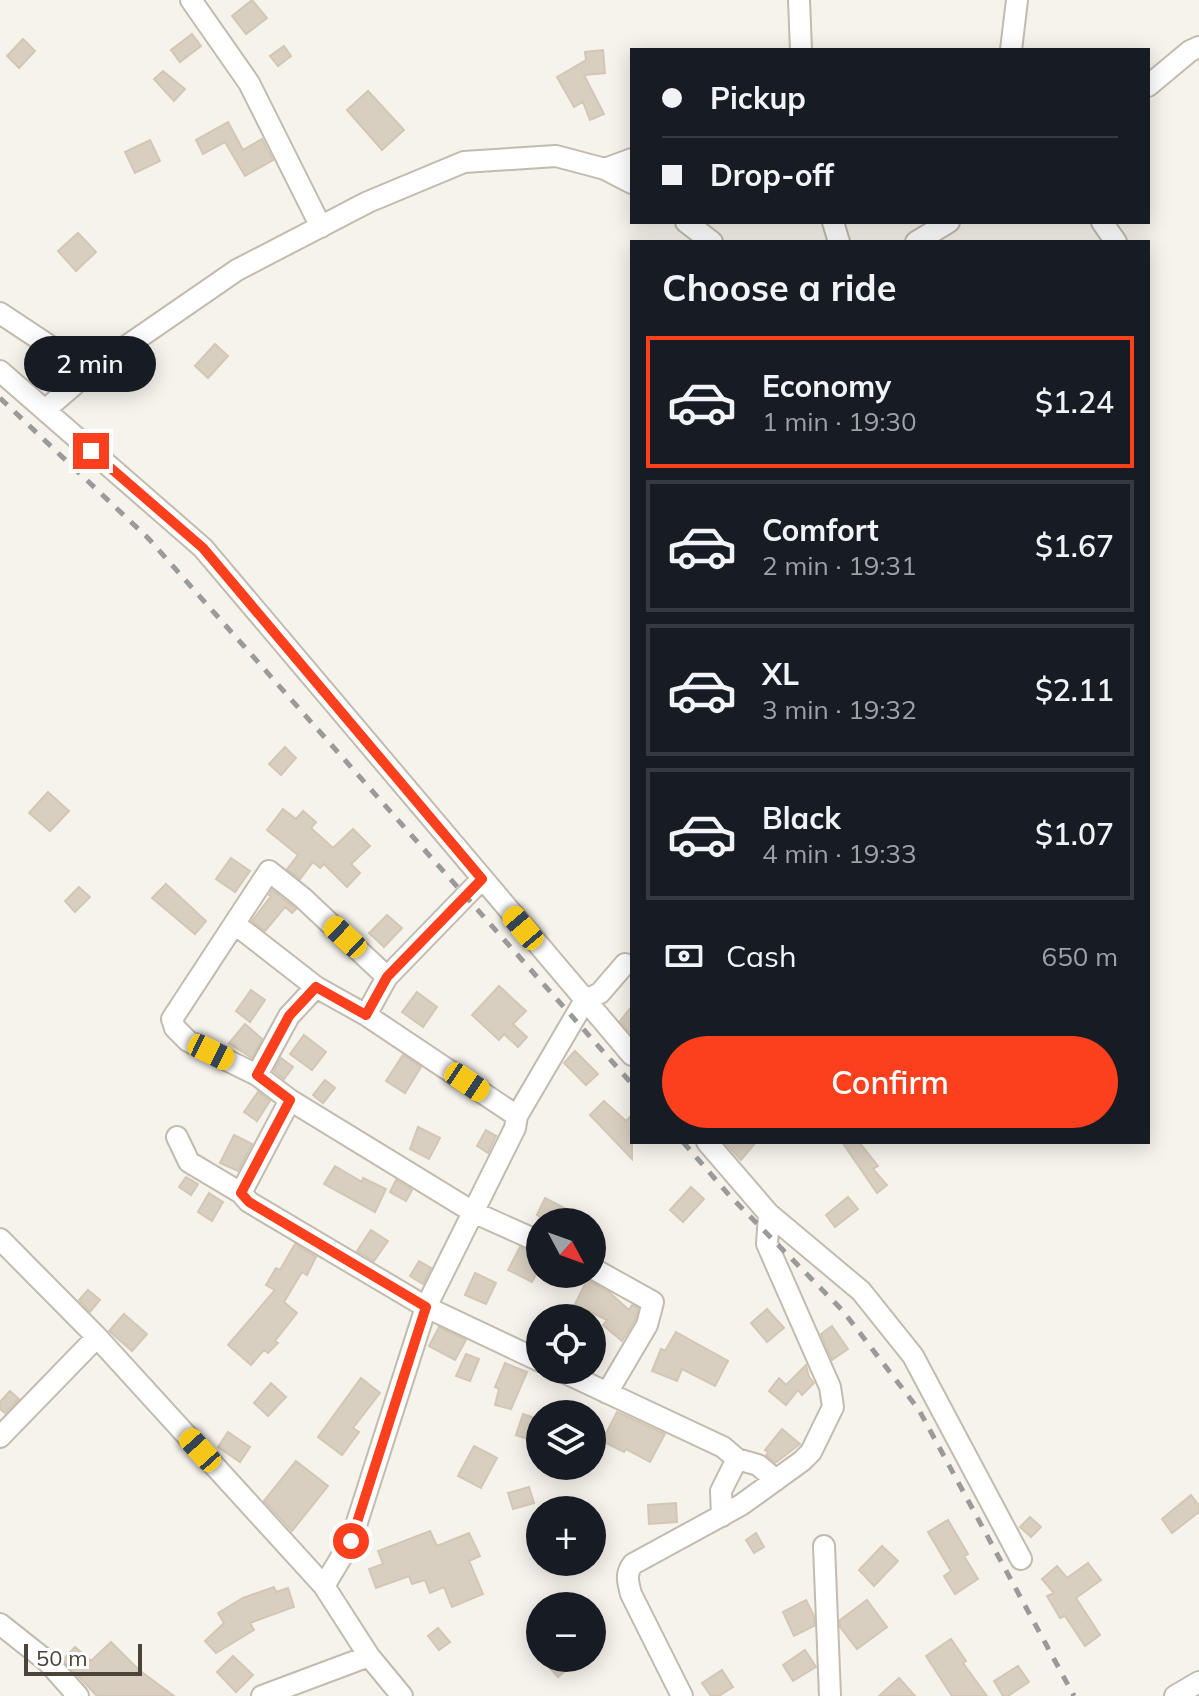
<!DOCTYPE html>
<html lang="en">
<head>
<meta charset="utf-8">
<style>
	body { margin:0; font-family:Mulish,sans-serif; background:#242831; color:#f1f3f6; height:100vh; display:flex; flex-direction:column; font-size:30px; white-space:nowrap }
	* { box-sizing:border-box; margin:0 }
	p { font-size:26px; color:#9ea1a6 }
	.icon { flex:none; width:44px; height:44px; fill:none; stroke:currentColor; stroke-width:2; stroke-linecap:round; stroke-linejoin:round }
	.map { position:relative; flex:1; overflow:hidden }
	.panel { position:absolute; left:630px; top:240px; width:520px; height:904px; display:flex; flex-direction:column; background:#171b24; border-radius:0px; box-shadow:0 4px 20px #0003 }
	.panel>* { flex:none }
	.hud { position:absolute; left:630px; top:48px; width:520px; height:176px; border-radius:0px; box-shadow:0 4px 20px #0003; display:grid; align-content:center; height:176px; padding:0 32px; background:#171b24 }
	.needle { width:52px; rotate:131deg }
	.tools { position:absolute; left:526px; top:1208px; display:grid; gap:16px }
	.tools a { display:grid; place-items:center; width:80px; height:80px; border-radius:50%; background:#171b24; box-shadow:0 4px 20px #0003; font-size:40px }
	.scale { position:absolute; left:24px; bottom:20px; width:118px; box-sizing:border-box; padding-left:8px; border:4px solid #4b4439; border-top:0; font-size:22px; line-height:28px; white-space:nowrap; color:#4b4439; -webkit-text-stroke:6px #fff; paint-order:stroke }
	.end { position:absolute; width:36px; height:36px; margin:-18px; border:10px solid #fc3f1d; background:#fff; box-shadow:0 0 0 4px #fff }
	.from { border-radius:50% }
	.bubble { position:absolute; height:56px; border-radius:28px; background:#171b24; box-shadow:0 4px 20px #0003; font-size:26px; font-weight:600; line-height:56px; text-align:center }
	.car { position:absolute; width:24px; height:48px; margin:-24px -12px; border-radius:10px; box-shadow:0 0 6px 2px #0007; background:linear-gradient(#f5c518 24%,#345 0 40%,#f5c518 0 76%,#345 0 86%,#f5c518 0) }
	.hud b { display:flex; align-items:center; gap:28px; height:76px; font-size:30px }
	.hud b+b { border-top:2px solid #363941 }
	.hud i { width:20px; height:20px; background:#f1f3f6 }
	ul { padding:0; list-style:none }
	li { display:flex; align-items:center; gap:24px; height:132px; margin:0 16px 12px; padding:0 16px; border:4px solid #363941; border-radius:0px }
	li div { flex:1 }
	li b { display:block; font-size:30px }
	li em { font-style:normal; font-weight:600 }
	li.selected { border-color:#fc3f1d }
	li>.icon { width:72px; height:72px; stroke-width:1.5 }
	h2 { padding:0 32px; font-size:36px; line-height:96px }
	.pay { display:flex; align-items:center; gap:20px; height:88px; padding:0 32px; font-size:30px }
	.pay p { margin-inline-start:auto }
	.action { display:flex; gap:16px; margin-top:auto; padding:16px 32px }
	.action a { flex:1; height:92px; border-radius:48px; background:#fc3f1d; color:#fff; font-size:32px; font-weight:600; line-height:92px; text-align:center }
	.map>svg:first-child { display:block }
</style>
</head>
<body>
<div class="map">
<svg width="1199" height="1696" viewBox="0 0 1199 1696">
	<rect width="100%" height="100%" fill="#f6f3ec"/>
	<path fill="#d8cfc1" stroke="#d3c7b4" stroke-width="2" d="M252,0L267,18L246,34L232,16Z
		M192,34L201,46L180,62L171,50Z
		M23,39L35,51L19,68L7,56Z
		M284,46L291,56L278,66L270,56Z
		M603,50L605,73L584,75L604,114L590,120L583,102L574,107L557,77L586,60L585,52Z
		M163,71L185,89L174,101L154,79Z
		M368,91L404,130L382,150L347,110Z
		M228,122L243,150L262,139L273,160L245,176L225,142L203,154L196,140Z
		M150,140L160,161L135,173L125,152Z
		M78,233L96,252L76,271L58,251Z
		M215,344L228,356L208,378L195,366Z
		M285,747L296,758L281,775L269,764Z
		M48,792L69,811L50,831L29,813Z
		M283,809L296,819L303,811L316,822L311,828L333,848L353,829L370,846L351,864L360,873L347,887L324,864L320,868L313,862L300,879L287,869L298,855L267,830Z
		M231,858L250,871L235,892L216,879Z
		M166,884L206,921L195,934L152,898Z
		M79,887L90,897L75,912L65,901Z
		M272,890L296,909L292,913L285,907L265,931L252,921L271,896L269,895Z
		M387,915L402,928L384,947L369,933Z
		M499,986L526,1011L513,1024L527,1037L518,1047L504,1034L499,1040L472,1015Z
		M251,990L265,1000L250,1022L236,1011Z
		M417,992L437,1007L423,1027L402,1012Z
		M632,1006V1035L620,1021Z
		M245,1024L262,1039L252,1058L229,1043Z
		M304,1035L326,1052L312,1070L290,1054Z
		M575,1051L598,1074L586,1085L564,1063Z
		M403,1055L421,1067L405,1093L386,1081Z
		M281,1058L293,1067L284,1079L274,1071Z
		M325,1080L335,1088L323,1103L313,1095Z
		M258,1092L270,1101L257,1121L244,1112Z
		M604,1101L626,1121L632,1115V1159L590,1115Z
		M418,1127L440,1138L429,1159L410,1149Z
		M486,1130L496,1136L488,1153L477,1146Z
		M234,1135L252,1144L238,1171L220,1163Z
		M724,1142H756L741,1160Z
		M842,1142H859L878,1166L873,1169L887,1185L877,1193Z
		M335,1166L362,1182L363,1178L386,1189L375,1212L324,1184Z
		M186,1177L198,1184L191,1195L179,1187Z
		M396,1180L412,1190L406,1201L390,1192Z
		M691,1187L704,1199L683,1222L670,1210Z
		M209,1193L223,1202L212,1221L198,1212Z
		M848,1197L858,1209L835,1227L826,1215Z
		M545,1198L568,1210L562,1222H538L540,1217L537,1215Z
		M371,1230L388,1241L374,1261L357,1251Z
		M295,1244L316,1257L307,1275L302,1272L284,1302L297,1313L275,1341L278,1343L268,1353L264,1350L251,1365L228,1345L275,1290L266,1285L276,1268L280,1270Z
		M520,1247L540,1256V1267L532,1282L508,1270Z
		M419,1261L431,1268L423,1284L410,1276Z
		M475,1273L496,1283L486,1304L465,1295Z
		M587,1280L609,1292L629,1310L632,1305L638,1308L635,1320L622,1341L603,1325L607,1320L575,1304Z
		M88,1290L100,1300L90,1312L79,1300Z
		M767,1309L784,1328L767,1342L751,1323Z
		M124,1314L147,1334L132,1351L109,1331Z
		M832,1326L848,1349L832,1360L821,1334Z
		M439,1327L466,1340L455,1360L429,1346Z
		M676,1332L728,1361L715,1386L682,1369L677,1381L652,1371L661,1349L665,1351Z
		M466,1354L479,1359L470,1381L456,1376Z
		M505,1363L527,1372L511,1409L495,1405L499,1389L495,1387Z
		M806,1365L809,1377L814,1383L802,1395L798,1390L786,1405L769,1391L779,1378L786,1385Z
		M361,1378L380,1393L353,1428L359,1432L342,1455L318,1437Z
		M271,1383L286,1397L268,1416L254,1403Z
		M10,1391L19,1399L5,1413L0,1409V1402Z
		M617,1412L665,1434L650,1462L626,1449L624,1452L602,1441Z
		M523,1414L540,1420V1443L516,1435Z
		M782,1429L800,1444L775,1463L766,1455L768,1452L765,1450Z
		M228,1432L250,1447L240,1462L218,1447Z
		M474,1446L497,1458L481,1488L458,1476Z
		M296,1461L328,1486L292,1531L264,1501Z
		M529,1487L534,1503L513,1509L508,1493Z
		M1191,1495L1199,1506V1512L1172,1533L1162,1519Z
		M676,1503L677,1522L649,1524L648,1505Z
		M1030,1517L1041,1527L1031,1537L1020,1527Z
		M948,1520L968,1554L964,1556L978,1579L955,1594L944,1576L951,1571L928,1532Z
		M430,1531L437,1546L469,1533L480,1556L469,1561L483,1594L452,1607L444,1587L430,1593L425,1580L412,1584L409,1576L376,1588L369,1569L383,1564L378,1551Z
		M756,1533L764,1547L754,1553L746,1540Z
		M882,1546L898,1561L874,1586L859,1570Z
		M1088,1563L1101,1580L1076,1598L1100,1635L1085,1646L1065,1616L1060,1618L1047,1596L1054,1593L1042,1579L1057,1566L1067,1578Z
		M274,1587L276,1592L288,1588L294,1607L250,1623L254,1630L216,1653L205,1641L224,1623L218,1613L243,1598Z
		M806,1600L814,1616V1626L794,1636L783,1612Z
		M867,1600L887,1627L857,1649L840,1627V1620Z
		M438,1628L450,1642L439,1650L428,1636Z
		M951,1639L966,1661L963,1663L987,1696H952L926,1656Z
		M111,1642L139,1670L174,1696H97L63,1660L75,1647L91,1661Z
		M805,1650L816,1667L793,1681L783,1665Z
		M233,1656L253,1675L236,1692L217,1672Z
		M541,1658H580L558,1677Z
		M1018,1666L1029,1682L1008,1696H1003L994,1681Z
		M722,1670L733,1687L719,1696H711L702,1683Z
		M899,1678L915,1696H879Z"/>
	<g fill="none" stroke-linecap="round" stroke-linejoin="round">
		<g stroke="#c2bbae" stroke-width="24">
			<path id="minor" d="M191,0L249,83L321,227
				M799,0L801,50
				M1011,50L1017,0
				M1148,86L1190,51L1199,47
				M605,169L632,159
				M686,222L712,242
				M833,222L839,242
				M1102,222L1116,242
				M916,242L949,222
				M0,313L89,372L237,270L368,202L464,162L556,156L605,169L632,183
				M0,371L203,548L632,1055
				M45,410L89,372
				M235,924L316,987L366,1015L517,1116
				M387,977L303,898L269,871L172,1019L175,1028L188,1041L257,1075L290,1100L473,1212L540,1242
				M366,1015L387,977L482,879
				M257,1075L289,1016L316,987
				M177,1137L189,1162L241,1193L249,1202L426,1307L540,1361
				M707,1142L769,1214L861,1291L913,1356L1021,1559
				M241,1193L290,1100
				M0,1239L97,1337L324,1586L369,1656L402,1696
				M592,1268L653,1302L647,1325L607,1393
				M559,1370L723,1447L737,1459L758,1465L776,1480
				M0,1437L97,1337
				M722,1516L721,1491L737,1459
				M824,1546L830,1696
				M324,1586L351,1541L426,1307L515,1128L517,1116L585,1000L600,993L625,964
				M0,1624L48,1662L78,1696
				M262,1696L369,1656
				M682,1696L631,1594C628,1582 625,1574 633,1564L741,1505L802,1461L811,1452L833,1407L830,1387L767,1244L769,1214
				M1175,1696L1199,1682"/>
		</g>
		<use href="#minor" stroke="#fff" stroke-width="20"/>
		<path stroke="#9a9a9a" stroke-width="5" stroke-dasharray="10 10" stroke-linecap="butt" d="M0,398L148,538L632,1084
			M683,1142L729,1195L843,1311L919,1410L1074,1696"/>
	</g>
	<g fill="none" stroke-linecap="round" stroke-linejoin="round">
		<path stroke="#fc3f1d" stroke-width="10" d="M91,451L203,548L482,879L387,977L366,1015L316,987L289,1016L257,1075L290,1100L241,1193L249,1202L426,1307L351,1541"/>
	</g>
</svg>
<div class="tools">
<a><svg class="needle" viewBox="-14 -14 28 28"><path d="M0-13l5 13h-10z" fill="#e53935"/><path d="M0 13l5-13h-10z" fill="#9ea1a6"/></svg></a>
<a><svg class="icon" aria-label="locate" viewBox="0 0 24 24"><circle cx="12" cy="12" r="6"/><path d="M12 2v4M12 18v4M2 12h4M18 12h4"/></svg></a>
<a><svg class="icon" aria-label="layers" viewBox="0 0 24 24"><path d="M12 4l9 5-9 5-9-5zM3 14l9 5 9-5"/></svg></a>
<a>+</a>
<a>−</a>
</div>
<div class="scale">50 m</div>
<i class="end from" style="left:351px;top:1541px"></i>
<i class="end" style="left:91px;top:451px"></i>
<div class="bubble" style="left:24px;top:336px;width:132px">2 min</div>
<i class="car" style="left:523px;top:928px;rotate:320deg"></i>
<i class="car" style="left:345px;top:937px;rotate:313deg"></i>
<i class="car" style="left:211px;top:1052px;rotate:116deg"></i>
<i class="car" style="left:467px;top:1082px;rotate:124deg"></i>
<i class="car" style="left:200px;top:1450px;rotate:318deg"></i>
<div class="hud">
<b><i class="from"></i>Pickup</b>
<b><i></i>Drop-off</b>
</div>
<section class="panel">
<h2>Choose a ride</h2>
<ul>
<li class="selected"><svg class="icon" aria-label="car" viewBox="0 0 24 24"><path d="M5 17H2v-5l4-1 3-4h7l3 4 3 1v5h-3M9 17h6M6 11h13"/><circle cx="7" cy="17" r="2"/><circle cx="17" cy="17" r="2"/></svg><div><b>Economy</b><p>1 min · 19:30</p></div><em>$1.24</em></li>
<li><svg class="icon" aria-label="car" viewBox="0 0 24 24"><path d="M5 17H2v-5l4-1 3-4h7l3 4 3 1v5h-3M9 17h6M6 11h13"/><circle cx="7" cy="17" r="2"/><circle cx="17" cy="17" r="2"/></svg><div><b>Comfort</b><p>2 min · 19:31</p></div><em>$1.67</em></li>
<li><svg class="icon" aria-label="car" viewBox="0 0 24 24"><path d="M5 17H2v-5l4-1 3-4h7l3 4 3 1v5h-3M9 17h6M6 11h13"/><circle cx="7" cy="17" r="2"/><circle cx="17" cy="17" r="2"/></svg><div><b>XL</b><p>3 min · 19:32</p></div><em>$2.11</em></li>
<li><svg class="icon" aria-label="car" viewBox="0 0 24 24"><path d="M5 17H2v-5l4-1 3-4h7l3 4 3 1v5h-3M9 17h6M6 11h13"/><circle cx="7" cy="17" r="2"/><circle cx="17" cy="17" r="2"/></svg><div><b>Black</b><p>4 min · 19:33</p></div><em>$1.07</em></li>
</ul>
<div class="pay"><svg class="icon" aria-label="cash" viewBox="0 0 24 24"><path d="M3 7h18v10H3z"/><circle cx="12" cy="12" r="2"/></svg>Cash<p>650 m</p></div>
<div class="action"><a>Confirm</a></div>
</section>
</div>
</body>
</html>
